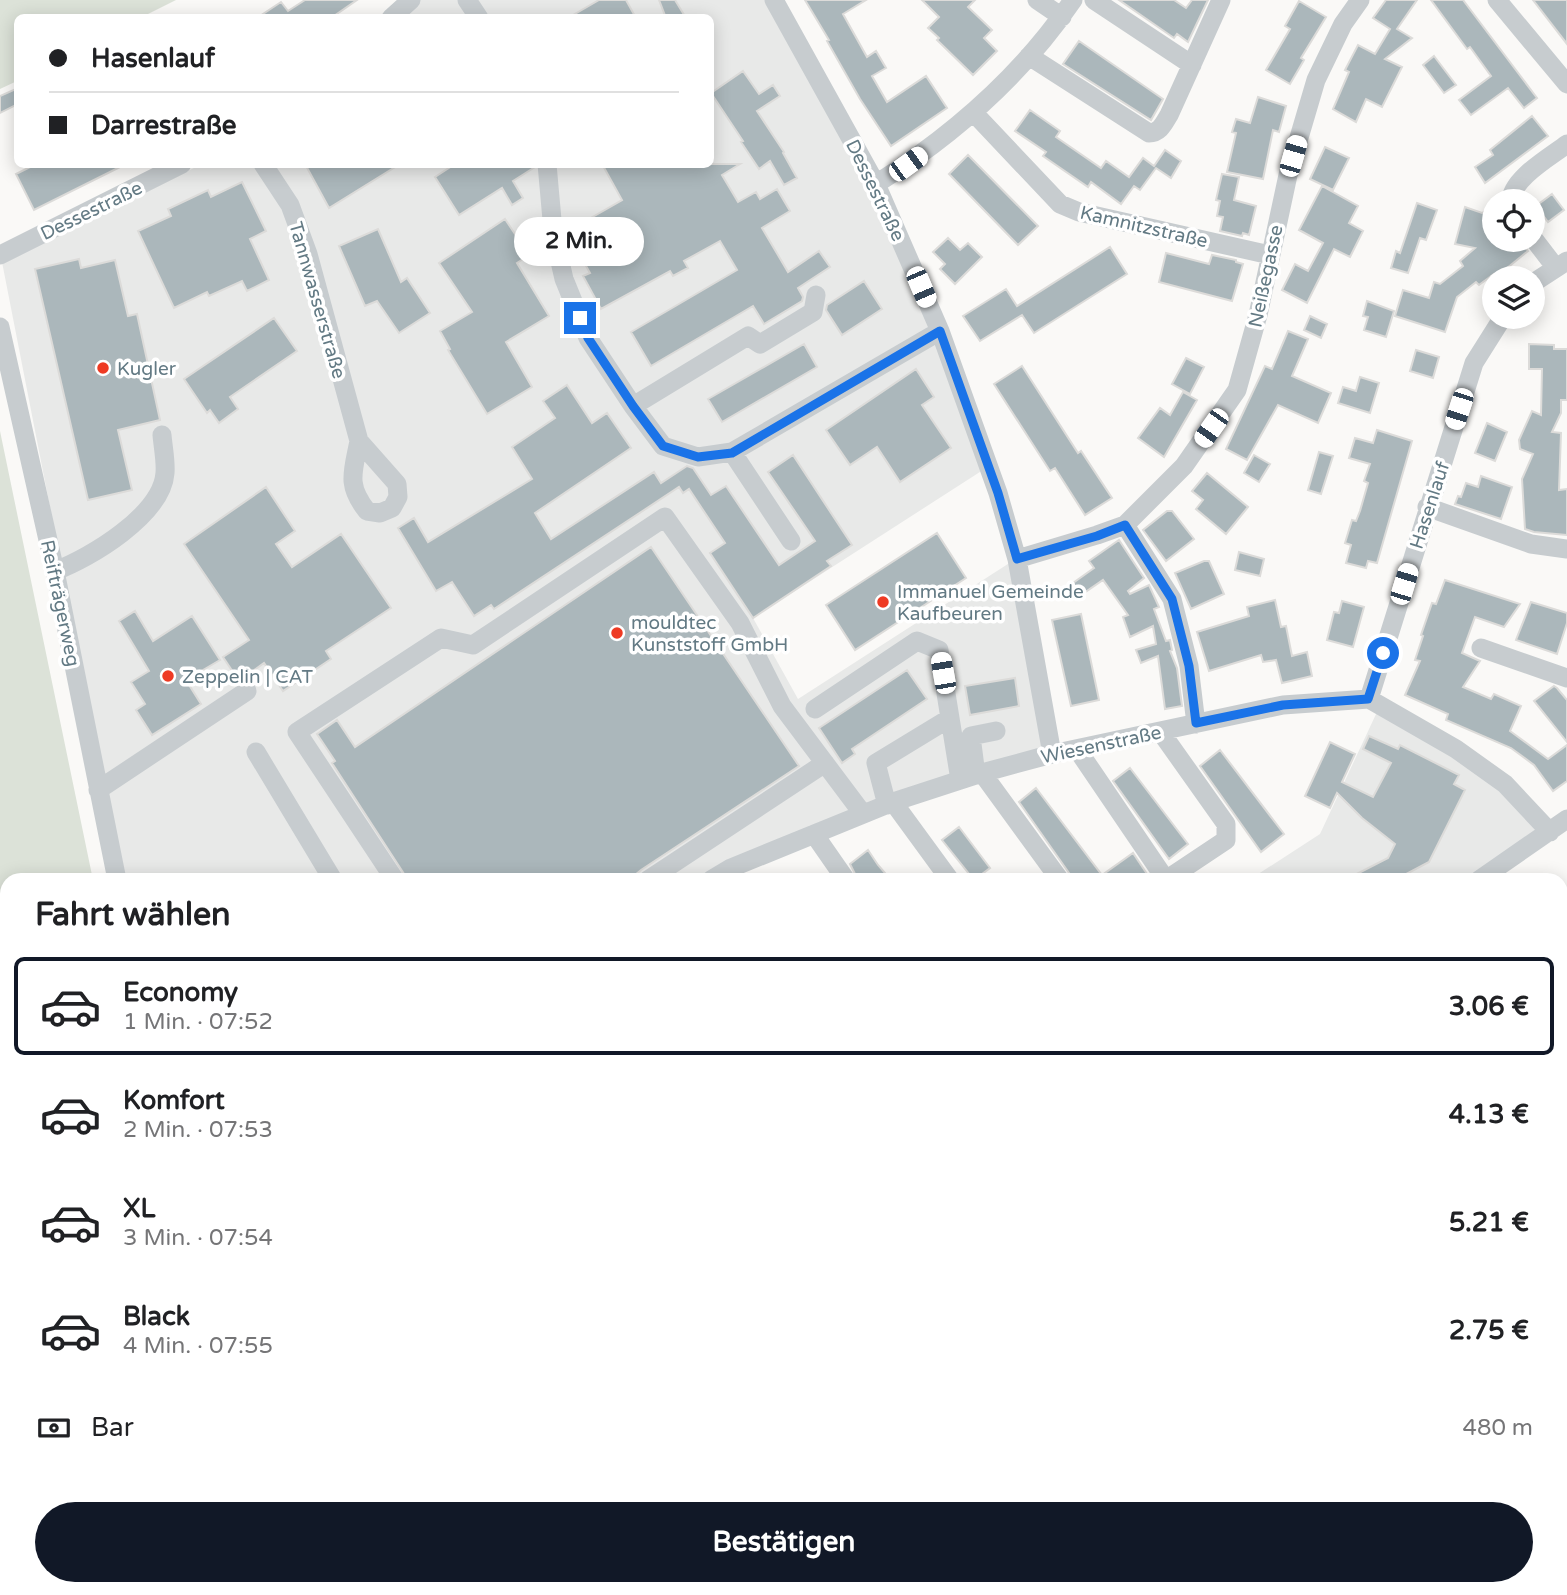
<!DOCTYPE html>
<html lang="de">
<head>
<meta charset="utf-8">
<style>
	body { margin:0; font-family:"Varela Round",sans-serif; background:#f6f6f6; color:#202124; height:100vh; display:flex; flex-direction:column; font-size:26px; white-space:nowrap }
	* { box-sizing:border-box; margin:0 }
	p { font-size:23px; color:#757577 }
	.icon { flex:none; width:38px; height:38px; fill:none; stroke:currentColor; stroke-width:2; stroke-linecap:round; stroke-linejoin:round }
	.map { position:relative; flex:1; overflow:hidden }
	.panel { position:absolute; left:0px; top:873px; width:1568px; height:723px; display:flex; flex-direction:column; background:#fff; border-radius:21px 21px 0 0; box-shadow:0 4px 18px #0003 }
	.panel>* { flex:none }
	.top-card { position:absolute; left:14px; top:14px; width:700px; height:154px; border-radius:10px; box-shadow:0 4px 18px #0003; display:grid; align-content:center; height:154px; padding:0 35px; background:#fff }
	.buttons { position:absolute; left:1482px; top:189px; display:grid; gap:14px }
	.buttons a { display:grid; place-items:center; width:63px; height:63px; border-radius:50%; background:#fff; box-shadow:0 4px 18px #0003; font-size:35px }
	.end { position:absolute; width:32px; height:32px; margin:-16px; border:9px solid #1a73e8; background:#fff; box-shadow:0 0 0 4px #fff }
	.from { border-radius:50% }
	.bubble { position:absolute; height:49px; border-radius:24px; background:#fff; box-shadow:0 4px 18px #0003; font-size:23px; font-weight:700; line-height:49px; text-align:center }
	.car { position:absolute; width:21px; height:42px; margin:-21px -10px; border-radius:9px; box-shadow:0 0 5px 2px #0007; background:linear-gradient(#fff 24%,#345 0 40%,#fff 0 76%,#345 0 86%,#fff 0) }
	.top-card b { display:flex; align-items:center; gap:24px; height:66px; font-size:26px }
	.top-card b+b { border-top:2px solid #e0e0e0 }
	.top-card i { width:18px; height:18px; background:#202124 }
	ul { padding:0; list-style:none }
	li { display:flex; align-items:center; gap:21px; height:98px; margin:0 14px 10px; padding:0 21px; border:4px solid transparent; border-radius:10px }
	li div { flex:1 }
	li b { display:block; font-size:26px }
	li em { font-style:normal; font-weight:700 }
	li.selected { border-color:#111827 }
	li>.icon { width:63px; height:63px; stroke-width:1.5 }
	h2 { padding:0 35px; font-size:32px; line-height:84px }
	.pay { display:flex; align-items:center; gap:18px; height:77px; padding:0 35px; font-size:26px }
	.pay p { margin-inline-start:auto }
	.cta { display:flex; gap:14px; margin-top:auto; padding:14px 35px }
	.cta a { flex:1; height:80px; border-radius:42px; background:#111827; color:#fff; font-size:28px; font-weight:700; line-height:80px; text-align:center }
	.map>svg:first-child { display:block }
</style>
</head>
<body>
<div class="map">
<svg width="1567" height="1595" viewBox="0 0 1567 1595">
	<rect width="100%" height="100%" fill="#faf9f7"/>
	<path fill="#e8e9e8" d="M419,0H768L872,187L935,332L983,470L753,618L798,699L1011,562L1045,749L856,810L729,880H123L2,262L200,165L710,164V18L398,17Z
		M1377,712L1477,767L1539,830L1466,880H1249L1320,834Z
		M366,1589H817L822,1595H370Z"/>
	<path fill="#dce2d8" d="M0,0H176L142,17L18,18L17,81L0,89Z
		M0,431L93,880H7V1347L0,1351Z
		M7,1381V1589H326L329,1595H0V1385Z"/>
	<path fill="#abb7bb" stroke="#dcdbd9" stroke-width="2" d="M305,0H357L331,18H257L281,2L288,11Z
		M599,0H626L636,18H568Z
		M659,0H675L686,18H666Z
		M805,0H866L843,14L867,57L876,51L886,68L872,76L887,102L926,76L947,108L891,146L860,99L827,41L829,40Z
		M922,0H975L968,7L992,30L984,38L997,51L973,75L937,40L939,38L928,28L939,17Z
		M1119,0H1174L1186,8L1192,0H1208L1188,42L1177,34L1174,38Z
		M1386,0H1417L1397,29L1412,38L1385,59L1402,67L1382,107L1366,99L1356,122L1333,109L1349,72L1345,70L1358,45L1375,54L1390,29L1373,18Z
		M1431,0H1463L1537,98L1524,108L1508,88L1471,115L1459,100L1491,76L1470,47L1467,49Z
		M1533,0H1567V44Z
		M1299,1L1326,17L1301,58L1304,60L1290,84L1266,70L1290,29L1285,26Z
		M1079,41L1163,99L1151,120L1063,64Z
		M1434,56L1456,85L1444,93L1423,65Z
		M743,71L759,94L773,85L780,96L757,111L784,152L783,153L797,178L784,185L770,161L759,169L741,142L743,141L711,93Z
		M18,88V104L0,113V96Z
		M1258,97L1286,106L1279,132L1273,130L1263,179L1227,172L1236,133L1232,132L1236,119L1250,123Z
		M1030,110L1060,131L1056,137L1101,168L1106,161L1129,177L1143,158L1154,166L1165,150L1181,161L1171,178L1156,168L1140,190L1134,186L1121,204L1091,182L1088,187L1043,156L1046,152L1015,131Z
		M1532,116L1548,136L1485,183L1475,167L1493,155L1490,150Z
		M1325,147L1349,158L1333,190L1310,179Z
		M968,155L1038,226L1018,245L949,174Z
		M36,164H126L34,210L16,174Z
		M305,164H400L329,208Z
		M455,164H535V167L513,181L523,198L512,205L502,188L459,215L435,177Z
		M602,164H740L722,175L738,202L756,192L760,199L777,189L790,211L762,228L788,272L819,251L830,267L798,288L803,297L802,301L764,324L753,306L651,366L631,332L737,270L720,241L684,261L688,268L673,276L670,271L601,309L583,276L590,273L576,248L584,243L575,227L622,200Z
		M1222,174L1239,177L1234,200L1256,206L1249,235L1243,233L1242,236L1220,231L1223,217L1217,216L1220,201L1216,200Z
		M242,182L266,231L250,239L269,280L247,291L242,281L209,296L207,292L174,308L138,231L171,216L168,209L208,190L211,197Z
		M1322,186L1358,206L1349,223L1363,231L1350,257L1334,249L1307,303L1282,290L1295,264L1308,271L1323,243L1299,230Z
		M1552,194L1564,210L1548,222L1536,206Z
		M1417,203L1437,210L1426,240L1420,238L1408,273L1391,268L1396,251L1400,253Z
		M1465,207L1482,213L1485,211L1494,223V240H1520L1528,251L1496,277L1494,274L1479,285L1476,282L1457,297L1445,332L1395,316L1403,290L1429,298L1434,282L1440,284L1463,266L1460,261L1475,248L1455,244Z
		M505,219L529,255L517,263L549,316L506,342L532,387L487,414L448,350L450,349L440,331L472,312L439,263Z
		M378,229L401,282L407,278L430,313L399,333L377,301L365,306L339,246Z
		M948,238L960,250L968,243L982,257L955,284L940,269L945,264L933,252Z
		M1110,247L1127,274L1034,333L1022,315L980,341L963,316L1006,289L1017,306Z
		M1166,253L1209,264L1212,255L1236,260V262L1243,264L1232,301L1159,282Z
		M79,259L81,268L115,260L128,316L137,314L160,420L118,430L132,490L88,500L35,269Z
		M864,281L882,309L842,335L826,310L827,305Z
		M1367,301L1394,311L1386,337L1364,330L1368,317L1363,316Z
		M1310,316L1327,324L1321,338L1304,330Z
		M274,318L297,351L230,397L238,409L219,423L210,410L207,413L184,379Z
		M1288,331L1308,339L1292,376L1331,393L1318,423L1278,405L1247,460L1226,449L1265,366L1272,369Z
		M804,344L817,367L722,422L708,399Z
		M1529,344L1554,345V349H1567V400H1561V413L1552,432L1561,433L1559,490L1567,489V535L1534,532L1525,529L1522,479L1533,454L1520,449L1519,440L1532,411L1541,415L1542,369H1529Z
		M1416,350L1439,357L1433,378L1410,371Z
		M1186,358L1204,367L1190,394L1172,384Z
		M1022,366L1078,453L1081,451L1112,498L1085,515L1055,468L1050,471L994,384Z
		M916,369L934,397L922,405L951,448L900,482L877,447L850,465L826,430Z
		M1360,377L1379,383L1370,413L1338,403L1343,387L1356,391Z
		M567,385L592,423L607,413L631,448L535,513L551,539L654,472L661,483L687,466L693,468L711,495L726,486L779,565L815,541L768,472L793,455L852,545L827,561L831,566L753,618L710,553L725,543L689,489L683,493L679,487L494,609L491,605L474,616L452,582L436,591L398,528L414,518L428,542L532,479L512,447L555,418L543,401Z
		M1183,392L1197,400L1164,457L1138,438L1160,408L1170,415Z
		M1487,423L1507,432L1495,461L1475,453Z
		M1377,430L1412,441L1377,563L1368,561L1366,568L1346,563L1351,545L1345,543L1352,520L1356,521L1360,511L1368,483L1364,481L1370,464L1349,458L1355,438L1373,443Z
		M1319,452L1333,456L1321,494L1308,490Z
		M1254,455L1270,464L1259,482L1244,473Z
		M1207,473L1248,507L1226,534L1196,509L1203,500L1192,491Z
		M1481,476L1512,487L1501,519L1455,504L1458,496L1461,497L1466,483L1478,487Z
		M266,487L295,531L276,544L292,567L341,534L391,608L326,651L331,659L283,691L264,663L239,681L223,657L249,640L184,544Z
		M1167,511H1172L1194,539L1166,561L1143,530Z
		M937,533L966,578L855,650L826,605Z
		M1119,540L1144,578L1128,591L1130,594L1149,585L1159,607L1154,609L1166,641L1170,640L1172,650L1170,651L1177,668L1182,706L1165,709L1158,656L1141,663L1136,650L1156,644L1153,626L1130,637L1123,617L1128,615L1103,580L1081,595L1073,583L1094,568L1089,561Z
		M651,547L799,766L641,870L629,880H408L332,763L335,761L317,734L337,720L355,747Z
		M1239,552L1264,559L1260,576L1235,570Z
		M1204,561H1209L1224,594L1191,609L1175,573Z
		M1445,580L1520,604L1504,627L1475,617L1462,653L1480,661L1463,687L1491,699L1494,694L1521,706L1510,731L1548,759L1567,745V781L1553,791L1534,765L1511,748L1446,720L1448,714L1405,695L1420,661L1415,660L1423,636L1421,635L1432,603L1436,604Z
		M1275,600L1281,627L1286,626L1292,656L1307,652L1312,676L1282,683L1276,660L1263,662L1261,655L1209,671L1197,632L1249,616L1247,607Z
		M1342,601L1364,607L1353,647L1327,640L1334,612L1339,613Z
		M1531,602L1567,613V623L1557,654L1516,640Z
		M135,611L153,641L192,616L220,660L186,680L201,704L152,735L136,710L145,704L131,682L149,671L119,621Z
		M1081,614L1099,700L1071,706L1052,620Z
		M907,670L927,699L852,749L855,754L842,763L819,728Z
		M1015,678L1019,706L970,715L965,686Z
		M1554,686L1557,688L1567,700V742L1534,701Z
		M1369,736L1398,749L1400,745L1459,775L1454,784L1465,790L1429,862L1395,880H1345L1388,858L1395,844L1362,818L1337,793L1330,808L1305,796L1330,742L1355,754L1342,782L1373,797L1391,763L1363,749Z
		M1220,750L1284,834L1261,852L1200,766Z
		M1130,768L1188,844L1169,859L1113,781Z
		M1036,788L1102,875L1133,853L1151,880H1074L1019,802Z
		M959,827L990,868L974,880L942,840Z
		M868,850L878,865L891,880H858L850,864Z"/>
	<g fill="none" stroke-linecap="round" stroke-linejoin="round">
		<path stroke="#c7cccf" stroke-width="19" d="M467,0L479,18
			M774,0L876,184L940,331L998,493L1017,559L1052,754
			M1037,0L1062,17
			M1094,0L1192,65
			M1497,0L1567,84
			M391,18L411,0
			M1029,56L1149,133C1160,133 1164,123 1169,115L1221,0
			M973,112L1060,204L1079,212L1270,255
			M263,164L290,205L308,254L359,441L397,484L398,497L392,508L380,513L367,511C346,485 353,472 359,441
			M547,164L553,231L564,279L588,338L633,406L663,446L698,457L732,452L940,331
			M876,184C952,136 1022,75 1073,0
			M1511,201C1511,179 1550,157 1567,144
			M1533,238L1556,268
			M0,255L182,164
			M1533,283L1567,261
			M0,327L55,571L117,880
			M633,406L748,336L760,344L813,312L816,295
			M732,452L791,541
			M1427,507L1531,544L1567,549
			M1125,525L1172,599L1189,666L1196,724
			M1017,559L1097,535L1125,525L1184,466L1237,390L1258,315L1288,175L1316,80L1343,24L1360,0
			M55,571C90,558 162,515 165,473C166,461 163,447 162,435
			M1481,648L1567,678
			M1369,699L1474,363L1503,317
			M815,709L917,641L939,650L960,780
			M1160,731L1226,824V840L1166,880
			M1077,749L1166,880
			M256,752L333,880
			M982,773L1060,880
			M976,775L971,736L996,731
			M98,790L247,691
			M893,802L950,880
			M887,805L876,763L950,718
			M814,834L846,880
			M395,880L297,732L441,638L473,645L665,517L740,623L782,706L863,814
			M648,880L825,763
			M711,880L731,868L893,802L982,773L1052,754L1283,705L1369,699L1456,749L1505,784L1550,832
			M1479,880L1567,819
			M0,1376L7,1372
			M1561,1522L1567,1528
			M1304,1589L1305,1595
			M375,1595L383,1589
			M839,1595L844,1589
			M1128,1595L1131,1589"/>
	</g>
	<g fill="none" stroke-linecap="round" stroke-linejoin="round">
		<path stroke="#1a73e8" stroke-width="9" d="M580,318L588,338L633,406L663,446L698,457L732,453L940,331L998,493L1017,559L1097,536L1125,525L1172,599L1189,666L1196,723L1283,705L1368,699L1383,653"/>
	</g>
	<g fill="#ee3a23" stroke="#fff" stroke-width="2.5">
		<circle cx="103" cy="368" r="7"/>
		<circle cx="883" cy="602" r="7"/>
		<circle cx="617" cy="633" r="7"/>
		<circle cx="168" cy="676" r="7"/>
	</g>
	<g text-anchor="middle" stroke-width="7" stroke-linejoin="round" paint-order="stroke">
		<g font-size="19" fill="#637a84" stroke="#fff">
			<text transform="translate(876 190) rotate(64)" y="7">Dessestraße</text>
			<text transform="translate(91 210) rotate(-26)" y="7">Dessestraße</text>
			<text transform="translate(1144 226) rotate(13)" y="7">Kamnitzstraße</text>
			<text transform="translate(1265 276) rotate(-78)" y="7">Neißegasse</text>
			<text transform="translate(318 300) rotate(74)" y="7">Tannwasserstraße</text>
			<text transform="translate(1429 505) rotate(-72)" y="7">Hasenlauf</text>
			<text transform="translate(61 603) rotate(78)" y="7">Reifträgerweg</text>
			<text transform="translate(1101 744) rotate(-12)" y="7">Wiesenstraße</text>
		</g>
		<g font-size="19" fill="#637a84" stroke="#fff" text-anchor="start">
			<text x="117" y="375">Kugler</text>
			<text x="897" y="598">Immanuel Gemeinde<tspan x="897" dy="22">Kaufbeuren</tspan></text>
			<text x="631" y="629">mouldtec<tspan x="631" dy="22">Kunststoff GmbH</tspan></text>
			<text x="182" y="683">Zeppelin | CAT</text>
		</g>
	</g>
</svg>
<div class="buttons">
<a><svg class="icon" aria-label="locate" viewBox="0 0 24 24"><circle cx="12" cy="12" r="6"/><path d="M12 2v4M12 18v4M2 12h4M18 12h4"/></svg></a>
<a><svg class="icon" aria-label="layers" viewBox="0 0 24 24"><path d="M12 4l9 5-9 5-9-5zM3 14l9 5 9-5"/></svg></a>
</div>
<i class="end from" style="left:1383px;top:653px"></i>
<i class="end" style="left:580px;top:318px"></i>
<div class="bubble" style="left:514px;top:217px;width:130px">2 Min.</div>
<i class="car" style="left:1293px;top:156px;rotate:16deg"></i>
<i class="car" style="left:908px;top:164px;rotate:54deg"></i>
<i class="car" style="left:921px;top:287px;rotate:157deg"></i>
<i class="car" style="left:1459px;top:409px;rotate:198deg"></i>
<i class="car" style="left:1211px;top:428px;rotate:215deg"></i>
<i class="car" style="left:1404px;top:584px;rotate:17deg"></i>
<i class="car" style="left:943px;top:673px;rotate:350deg"></i>
<div class="top-card">
<b><i class="from"></i>Hasenlauf</b>
<b><i></i>Darrestraße</b>
</div>
<section class="panel">
<h2>Fahrt wählen</h2>
<ul>
<li class="selected"><svg class="icon" aria-label="car" viewBox="0 0 24 24"><path d="M5 17H2v-5l4-1 3-4h7l3 4 3 1v5h-3M9 17h6M6 11h13"/><circle cx="7" cy="17" r="2"/><circle cx="17" cy="17" r="2"/></svg><div><b>Economy</b><p>1 Min. · 07:52</p></div><em>3.06 €</em></li>
<li><svg class="icon" aria-label="car" viewBox="0 0 24 24"><path d="M5 17H2v-5l4-1 3-4h7l3 4 3 1v5h-3M9 17h6M6 11h13"/><circle cx="7" cy="17" r="2"/><circle cx="17" cy="17" r="2"/></svg><div><b>Komfort</b><p>2 Min. · 07:53</p></div><em>4.13 €</em></li>
<li><svg class="icon" aria-label="car" viewBox="0 0 24 24"><path d="M5 17H2v-5l4-1 3-4h7l3 4 3 1v5h-3M9 17h6M6 11h13"/><circle cx="7" cy="17" r="2"/><circle cx="17" cy="17" r="2"/></svg><div><b>XL</b><p>3 Min. · 07:54</p></div><em>5.21 €</em></li>
<li><svg class="icon" aria-label="car" viewBox="0 0 24 24"><path d="M5 17H2v-5l4-1 3-4h7l3 4 3 1v5h-3M9 17h6M6 11h13"/><circle cx="7" cy="17" r="2"/><circle cx="17" cy="17" r="2"/></svg><div><b>Black</b><p>4 Min. · 07:55</p></div><em>2.75 €</em></li>
</ul>
<div class="pay"><svg class="icon" aria-label="cash" viewBox="0 0 24 24"><path d="M3 7h18v10H3z"/><circle cx="12" cy="12" r="2"/></svg>Bar<p>480 m</p></div>
<div class="cta"><a>Bestätigen</a></div>
</section>
</div>
</body>
</html>
